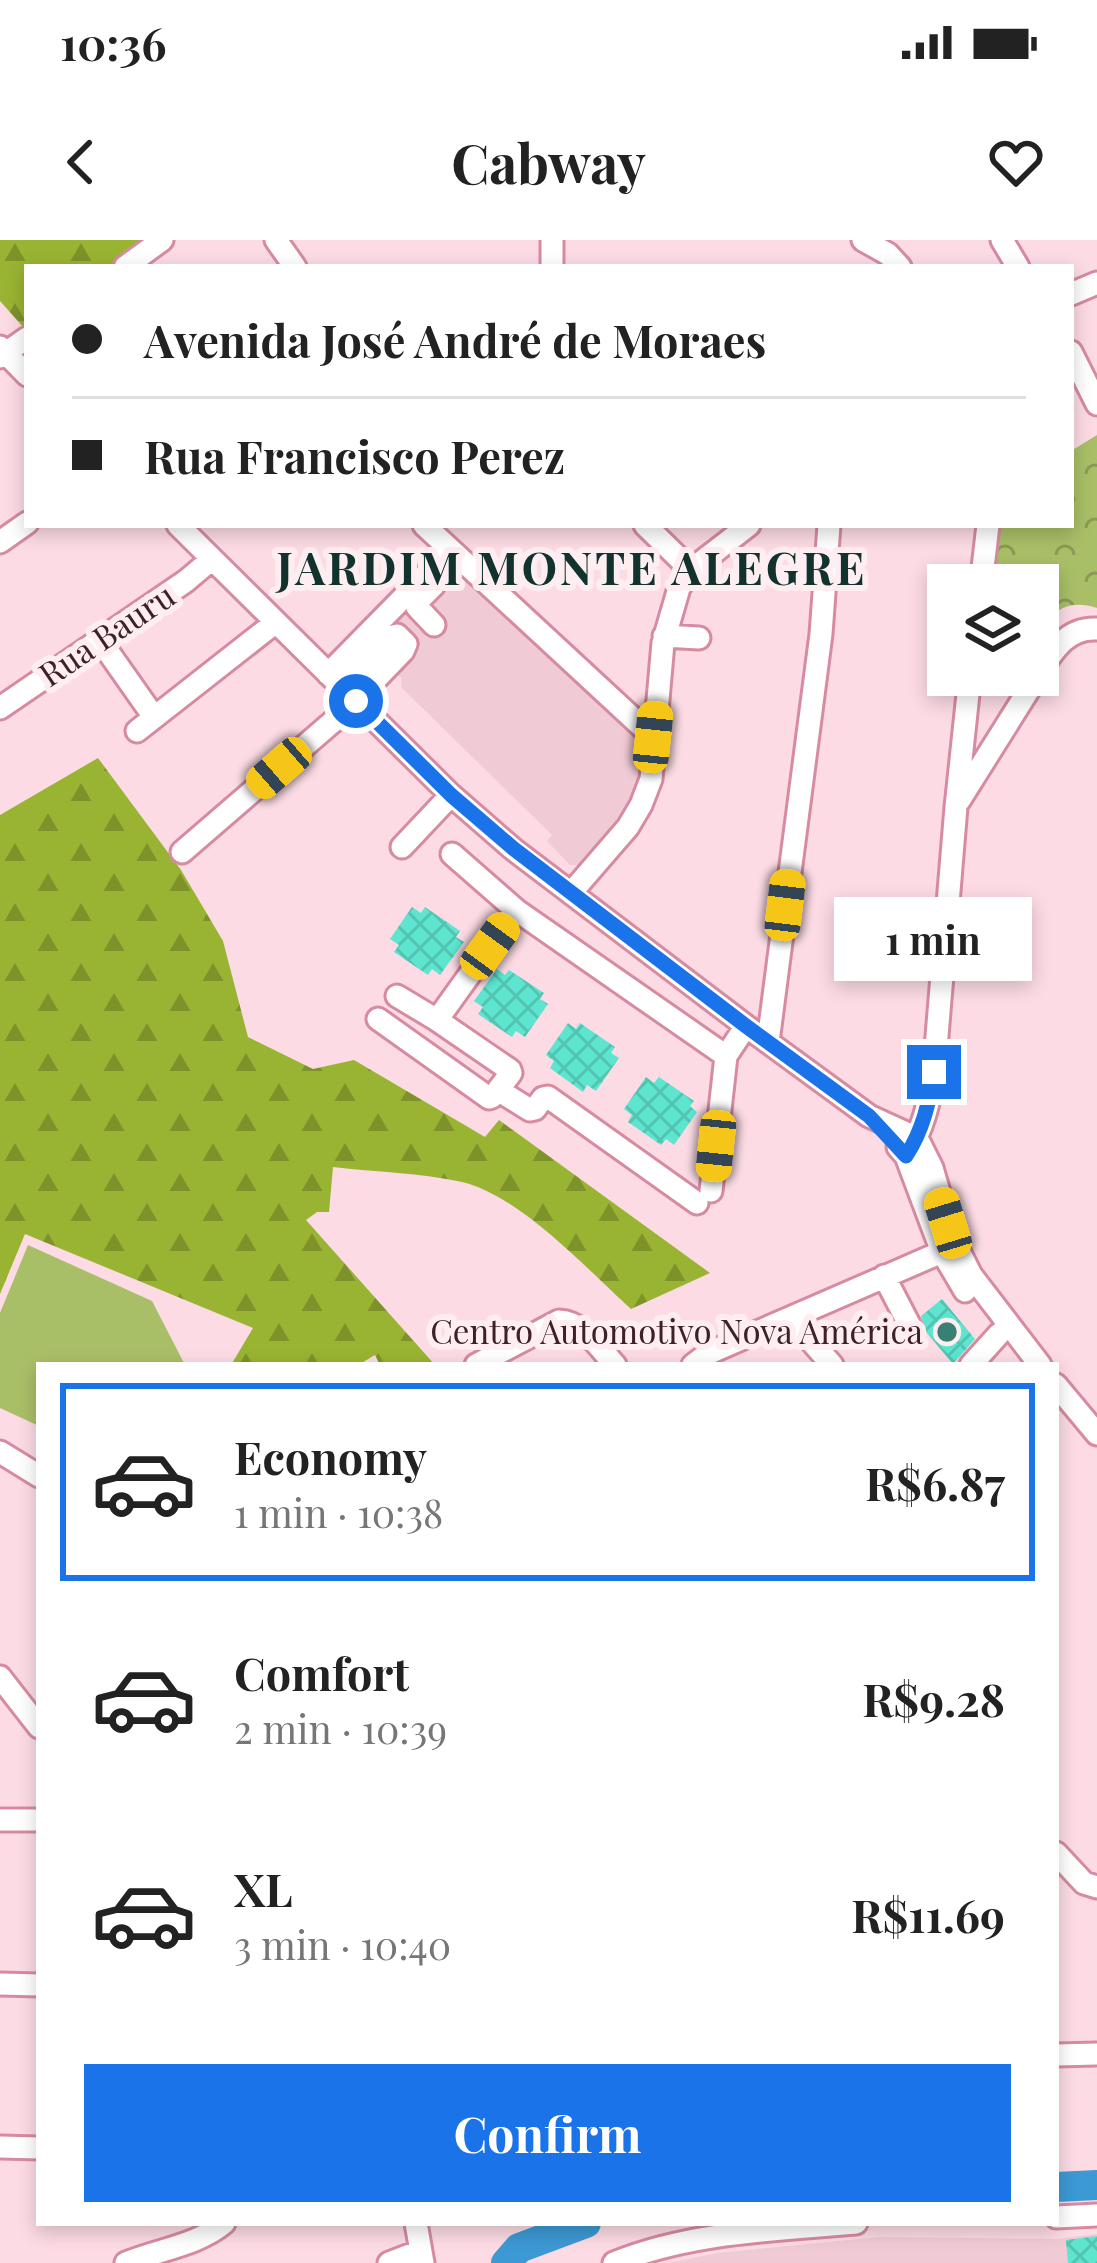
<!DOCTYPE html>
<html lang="en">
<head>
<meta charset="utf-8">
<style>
	body { margin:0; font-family:"Playfair Display",serif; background:#f6f6f6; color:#222; height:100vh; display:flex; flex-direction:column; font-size:45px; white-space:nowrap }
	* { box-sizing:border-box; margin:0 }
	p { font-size:39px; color:#767676 }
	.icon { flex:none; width:66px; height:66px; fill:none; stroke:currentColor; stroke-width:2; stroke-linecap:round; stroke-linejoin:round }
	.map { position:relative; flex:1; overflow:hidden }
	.side { position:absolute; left:36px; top:1122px; width:1023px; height:864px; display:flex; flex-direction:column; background:#fff; border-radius:0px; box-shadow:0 6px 18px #0003 }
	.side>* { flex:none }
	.guide { position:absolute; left:24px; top:24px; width:1050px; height:264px; border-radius:0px; box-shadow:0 6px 18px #0003; display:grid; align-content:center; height:264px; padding:0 48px; background:#fff }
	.tools { position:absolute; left:927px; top:324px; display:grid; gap:24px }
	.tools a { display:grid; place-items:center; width:132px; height:132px; border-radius:0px; background:#fff; box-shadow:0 6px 18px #0003; font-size:60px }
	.end { position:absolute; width:54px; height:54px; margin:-27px; border:15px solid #1a73e8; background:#fff; box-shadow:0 0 0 6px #fff }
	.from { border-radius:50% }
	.bubble { position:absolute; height:84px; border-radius:0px; background:#fff; box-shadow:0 6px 18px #0003; font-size:39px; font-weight:700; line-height:84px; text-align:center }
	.car { position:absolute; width:36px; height:72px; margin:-36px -18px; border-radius:15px; box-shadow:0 0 9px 3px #0007; background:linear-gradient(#f5c518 24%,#345 0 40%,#f5c518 0 76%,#345 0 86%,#f5c518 0) }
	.guide b { display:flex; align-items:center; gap:42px; height:114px; font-size:45px }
	.guide b+b { border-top:3px solid #e0e0e0 }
	.guide i { width:30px; height:30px; background:#222 }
	ul { padding:21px 0 0; list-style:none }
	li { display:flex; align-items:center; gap:36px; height:198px; margin:0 24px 18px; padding:0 24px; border:6px solid transparent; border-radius:0px }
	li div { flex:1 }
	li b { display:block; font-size:45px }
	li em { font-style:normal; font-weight:700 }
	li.current { border-color:#1a73e8 }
	li>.icon { width:108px; height:108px; stroke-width:1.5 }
	.button { display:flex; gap:24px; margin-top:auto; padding:24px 48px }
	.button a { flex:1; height:138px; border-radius:0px; background:#1a73e8; color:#fff; font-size:48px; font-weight:700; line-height:138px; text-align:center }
	.status { display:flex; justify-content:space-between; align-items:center; height:84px; padding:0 60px; background:#fff; direction:ltr }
	.status svg { height:33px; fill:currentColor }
	header { display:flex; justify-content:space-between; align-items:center; height:156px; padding:0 48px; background:#fff; font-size:54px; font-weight:700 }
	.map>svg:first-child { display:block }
</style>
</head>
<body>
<div class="status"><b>10:36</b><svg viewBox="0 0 49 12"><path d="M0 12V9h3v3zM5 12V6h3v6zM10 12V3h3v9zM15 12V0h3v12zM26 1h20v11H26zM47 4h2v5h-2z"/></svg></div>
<header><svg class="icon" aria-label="back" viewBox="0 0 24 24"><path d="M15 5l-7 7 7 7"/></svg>Cabway<svg class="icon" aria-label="heart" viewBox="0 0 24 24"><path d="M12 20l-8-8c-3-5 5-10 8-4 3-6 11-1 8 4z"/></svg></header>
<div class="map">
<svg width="1097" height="2023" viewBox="0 0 1097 2023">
	<defs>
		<pattern id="forest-firs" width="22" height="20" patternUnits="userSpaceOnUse" patternTransform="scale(3)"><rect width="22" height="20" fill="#99b432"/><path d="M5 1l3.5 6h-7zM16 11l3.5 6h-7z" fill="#7e922a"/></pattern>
		<pattern id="park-crowns" width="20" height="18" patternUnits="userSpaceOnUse" patternTransform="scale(3)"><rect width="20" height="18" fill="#a9bf67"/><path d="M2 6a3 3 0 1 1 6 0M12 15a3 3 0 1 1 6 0" fill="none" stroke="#8b9b55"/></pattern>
		<pattern id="building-cross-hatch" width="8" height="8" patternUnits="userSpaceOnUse" patternTransform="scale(3)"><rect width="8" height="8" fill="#5de5cf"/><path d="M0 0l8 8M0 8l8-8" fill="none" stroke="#52c4b2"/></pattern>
	</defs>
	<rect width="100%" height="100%" fill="#fcdbe4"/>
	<path fill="#f0cbd5" d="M446,318L640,493V525L635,550L621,583L602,610L577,625H570L547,601L552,595L401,447L402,439L367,403Z
		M1097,1994V2023H668L717,2013L879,1997L1056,1999Z"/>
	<path fill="#a9bf67" d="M28,1005L152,1061L185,1125H39V1186L0,1168V1073Z"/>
	<path fill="url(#forest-firs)" d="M0,0H150L111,27H27V86L24,88L0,61Z
		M98,518L181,630L223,701L248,797L313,829L354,820L485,897L499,880L710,1033L631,1069C588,1030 519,955 462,942C421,933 375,932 333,927L329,972H317L306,980L435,1125H380L375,1115L358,1125H231L253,1088L25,994L0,1054V575Z"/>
	<path fill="url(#park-crowns)" d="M1097,195V368C1071,360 1057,367 1041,388L1038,387V345H993L1000,285H1071V211Z"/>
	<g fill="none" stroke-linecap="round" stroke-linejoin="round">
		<path stroke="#3d99d4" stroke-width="30" d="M1056,1947L1097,1945
			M506,2023L519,2008L586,1983"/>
	</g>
	<path fill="url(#building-cross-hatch)" d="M412,667L421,673L425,667L460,691L456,697L464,702L440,735L432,729L428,735L394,712L399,705L390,699Z
		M497,729L505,735L509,730L544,753L540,759L548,764L525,797L516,791L512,797L478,774L483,767L474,761Z
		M568,783L576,789L580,783L615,807L611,813L619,818L596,851L587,845L583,852L550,828L554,821L546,815Z
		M646,837L654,843L659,837L694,861L690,866L697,872L674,905L666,899L661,905L628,882L632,875L624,869Z
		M942,1059L975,1099L953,1124L927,1093L921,1076Z
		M1097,1996V2023H1068L1066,2000Z"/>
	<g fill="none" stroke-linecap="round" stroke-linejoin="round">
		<g stroke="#d78ba1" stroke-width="27">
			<path id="minor" d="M276,0L295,27
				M863,0L888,14L900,27
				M1002,0L1018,27
				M125,27L162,0
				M552,27V0
				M1071,54L1097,43
				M0,107L27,135
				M1071,112L1097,164
				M0,117L27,98
				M178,285L451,555L513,609L746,786L869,876L917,898L932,928L952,997L971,1035L1040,1125
				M424,285L653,497
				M645,285L691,330
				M0,302L27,283
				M434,345L418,361L417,367L434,385
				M981,345L988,285
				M664,396L699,398
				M109,413L154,477
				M328,434L450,310
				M1038,434C1053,411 1067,387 1097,389
				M0,468L186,341L212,319
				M137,491L276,382
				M959,561L1038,435
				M402,607L451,555
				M182,612L344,472L403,411L406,404L397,395L390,397L342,448
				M452,614L516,670L726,816
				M571,653L628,587L641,565L651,539L663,403L679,348L691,330L749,285
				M516,670L437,780L510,830L511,833L498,850L530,870L535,869L543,858L548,857L697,963
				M397,756L437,780
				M378,779L489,858L492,857L498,850
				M768,802L821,394L829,285
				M898,907L906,916L942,1012L965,1051
				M906,916C923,890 929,863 934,832L956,567L970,435
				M711,951L726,816L746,786
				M884,1036L912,1090
				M791,1078L832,1125
				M476,1125L559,1081C584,1082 599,1108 615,1125
				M693,1125L709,1113L951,1008
				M971,1125L999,1094
				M1056,1145L1097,1194
				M0,1212L39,1236
				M0,1437L39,1487
				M0,1580H39
				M1056,1613L1084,1643L1097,1647
				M0,1744L39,1745
				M1056,1815L1097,1814
				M0,1907L39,1908
				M1056,1977L1097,1975
				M416,1983L423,2023
				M126,2023C157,2010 198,2005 224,1983
				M389,2023L420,2011
				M614,2023C690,1992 775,1990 856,1983"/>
		</g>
		<use href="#minor" stroke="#fff" stroke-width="21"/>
	</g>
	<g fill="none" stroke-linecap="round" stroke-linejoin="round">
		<path stroke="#1a73e8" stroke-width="15" d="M356,461L451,555L514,609L746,786L869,876L906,916C923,890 929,863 934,832"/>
	</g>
	<circle fill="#3a7f73" stroke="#feedf1" stroke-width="4.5" cx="947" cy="1092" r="12"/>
	<g text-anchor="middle" stroke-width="12" stroke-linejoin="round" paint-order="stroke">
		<g font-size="33" fill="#3e2029" stroke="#feedf1">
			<text transform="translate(107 395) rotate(-34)" y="12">Rua Bauru</text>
		</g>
		<g font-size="33" fill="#3e2029" stroke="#feedf1" text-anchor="end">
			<text x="923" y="1104">Centro Automotivo Nova América</text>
		</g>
		<g font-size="45" font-weight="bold" letter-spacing="3" fill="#11322d" stroke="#feedf1">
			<text x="572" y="345">JARDIM MONTE ALEGRE</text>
		</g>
	</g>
</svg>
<div class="tools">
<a><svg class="icon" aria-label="layers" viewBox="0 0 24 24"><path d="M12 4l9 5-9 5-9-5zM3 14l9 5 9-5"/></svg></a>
</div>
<i class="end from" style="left:356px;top:461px"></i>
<i class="end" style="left:934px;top:832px"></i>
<div class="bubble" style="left:834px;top:657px;width:198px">1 min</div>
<i class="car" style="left:653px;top:497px;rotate:6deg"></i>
<i class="car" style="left:279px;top:528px;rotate:229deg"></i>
<i class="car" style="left:785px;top:665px;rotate:7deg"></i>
<i class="car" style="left:490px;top:706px;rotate:36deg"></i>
<i class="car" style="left:716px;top:906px;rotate:186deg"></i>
<i class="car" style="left:948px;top:983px;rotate:343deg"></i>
<div class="guide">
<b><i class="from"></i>Avenida José André de Moraes</b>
<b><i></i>Rua Francisco Perez</b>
</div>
<section class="side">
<ul>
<li class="current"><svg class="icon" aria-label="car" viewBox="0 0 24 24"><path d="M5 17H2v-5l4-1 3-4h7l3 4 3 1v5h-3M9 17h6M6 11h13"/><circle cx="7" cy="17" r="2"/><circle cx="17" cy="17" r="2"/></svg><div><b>Economy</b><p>1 min · 10:38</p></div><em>R$6.87</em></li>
<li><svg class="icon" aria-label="car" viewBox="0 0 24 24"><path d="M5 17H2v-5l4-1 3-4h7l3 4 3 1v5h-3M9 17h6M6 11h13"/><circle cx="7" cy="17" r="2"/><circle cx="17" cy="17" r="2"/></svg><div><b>Comfort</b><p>2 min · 10:39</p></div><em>R$9.28</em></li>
<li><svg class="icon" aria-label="car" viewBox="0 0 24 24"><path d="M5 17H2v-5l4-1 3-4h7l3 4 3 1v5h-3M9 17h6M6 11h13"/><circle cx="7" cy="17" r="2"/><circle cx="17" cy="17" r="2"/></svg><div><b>XL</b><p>3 min · 10:40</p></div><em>R$11.69</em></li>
</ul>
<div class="button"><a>Confirm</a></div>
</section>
</div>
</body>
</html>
